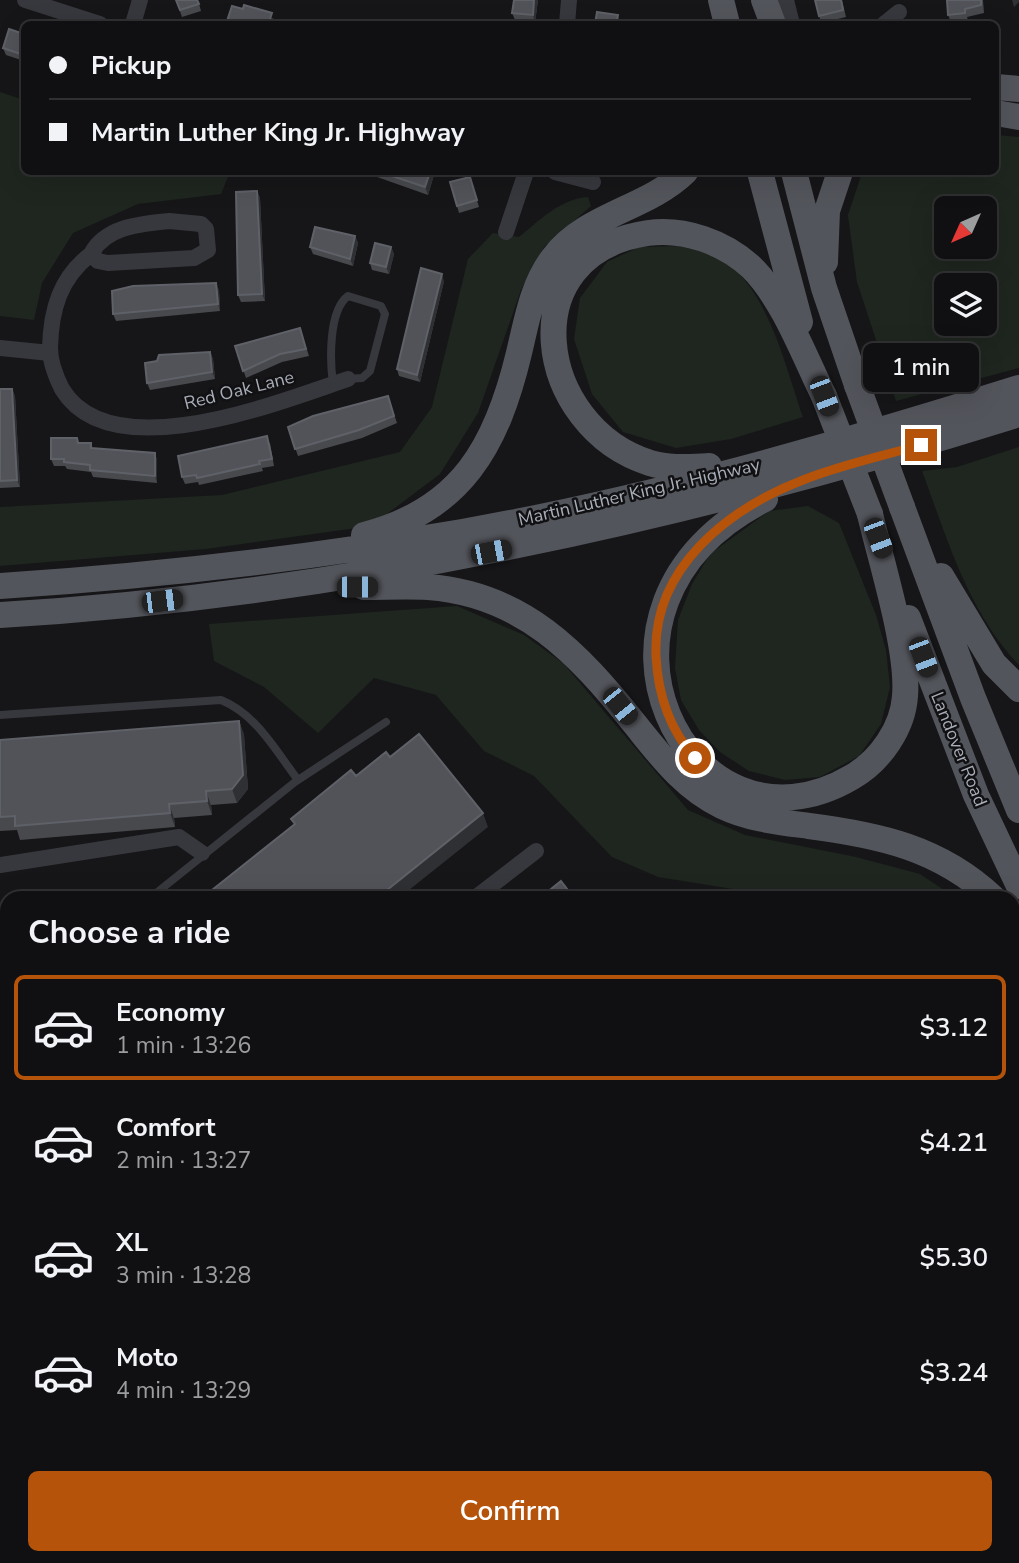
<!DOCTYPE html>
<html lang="en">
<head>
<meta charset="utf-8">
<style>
	body { margin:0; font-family:"Nunito Sans",sans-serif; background:#1e1e20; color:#f1f3f6; height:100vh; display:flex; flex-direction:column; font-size:26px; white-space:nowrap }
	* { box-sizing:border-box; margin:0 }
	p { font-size:23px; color:#9c9d9f }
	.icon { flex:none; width:38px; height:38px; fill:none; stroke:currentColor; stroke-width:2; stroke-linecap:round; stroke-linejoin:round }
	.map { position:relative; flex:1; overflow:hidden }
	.panel { position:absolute; left:0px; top:891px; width:1020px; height:674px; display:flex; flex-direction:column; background:#101012; border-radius:21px 21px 0 0; box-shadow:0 7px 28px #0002,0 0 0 2px #303032 }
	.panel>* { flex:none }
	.top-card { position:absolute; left:21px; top:21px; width:978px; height:154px; border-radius:10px; box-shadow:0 7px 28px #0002,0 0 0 2px #303032; display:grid; align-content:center; height:154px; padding:0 28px; background:#101012 }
	.needle { width:46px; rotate:225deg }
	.fabs { position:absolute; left:934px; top:196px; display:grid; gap:14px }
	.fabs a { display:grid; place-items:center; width:63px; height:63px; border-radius:10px; background:#101012; box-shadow:0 7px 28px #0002,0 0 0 2px #303032; font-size:35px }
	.end { position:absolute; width:32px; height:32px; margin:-16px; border:9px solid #b45309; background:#fff; box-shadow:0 0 0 4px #fff }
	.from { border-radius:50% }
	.bubble { position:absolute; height:49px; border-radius:10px; background:#101012; box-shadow:0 7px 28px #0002,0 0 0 2px #303032; font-size:23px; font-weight:600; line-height:49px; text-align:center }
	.car { position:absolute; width:21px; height:42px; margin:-21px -10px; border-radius:9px; box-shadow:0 0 5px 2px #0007; background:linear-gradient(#222 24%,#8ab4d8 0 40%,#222 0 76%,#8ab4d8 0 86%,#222 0) }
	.top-card b { display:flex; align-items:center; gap:24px; height:66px; font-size:26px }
	.top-card b+b { border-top:2px solid #303032 }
	.top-card i { width:18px; height:18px; background:#f1f3f6 }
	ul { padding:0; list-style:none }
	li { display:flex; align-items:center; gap:21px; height:105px; margin:0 14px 10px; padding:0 14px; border:4px solid transparent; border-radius:10px }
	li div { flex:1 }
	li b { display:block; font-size:26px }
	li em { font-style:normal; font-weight:600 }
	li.on { border-color:#b45309 }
	li>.icon { width:63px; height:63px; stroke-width:1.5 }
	h2 { padding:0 28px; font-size:32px; line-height:84px }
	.action { display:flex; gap:14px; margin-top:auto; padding:14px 28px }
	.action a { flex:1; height:80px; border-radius:10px; background:#b45309; color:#fff; font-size:28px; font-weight:600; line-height:80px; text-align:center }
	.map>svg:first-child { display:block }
</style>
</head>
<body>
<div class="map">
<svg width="1019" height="1563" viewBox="0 0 1019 1563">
	<rect width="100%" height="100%" fill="#161618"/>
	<path fill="#1e261f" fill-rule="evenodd" d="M0,92L24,100V172H230L221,194L138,204L73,233L42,283L34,320L0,316Z
		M996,135L1019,137V368L896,401L857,282L848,215L862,173L996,172ZM947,208H985V247H947ZM985,285V324H947V285Z
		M588,197L591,206L544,247L521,290L478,413L440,474L371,526L206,549L0,566V507L222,495L400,452L432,407L468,259L493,233L519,237C540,220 560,199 588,197Z
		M679,246C692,249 709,251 720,258C768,287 785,366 803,417L731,439L676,448L623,432L592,394L574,339L580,298L607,262L639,247Z
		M1019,447V665C968,612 947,538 922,471L957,467Z
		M808,506L839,523L876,615L886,650L890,687L881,724L859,756L820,777L785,780L749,771L720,752L699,730L681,700L675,668L678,620L692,584L710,554L769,511Z
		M457,606L524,635L563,663L688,810L745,835L856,857L920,874L956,898H735L733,889L658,877L612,857L534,776L484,751L436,695L374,678L318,733L264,687L214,661L209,624Z
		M1013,956L1019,963V1563H420V1558H1013Z
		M0,1487L7,1490V1558H91L97,1563H13L0,1555Z"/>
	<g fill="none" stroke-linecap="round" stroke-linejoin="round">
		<path stroke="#37383d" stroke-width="8" d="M333,384C330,362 328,311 348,296L381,306L385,314L370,371L362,378L348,379
			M0,715L221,700C256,714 276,751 298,780
			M150,898L295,782L386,722
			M0,954L7,963
			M0,1035L7,1028
			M1013,1232L1019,1233
			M0,1448L7,1442
			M159,1558L164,1563
			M271,1563L281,1558"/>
		<path stroke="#37383d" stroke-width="16" d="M25,0L100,24
			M786,0L792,24
			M133,24L140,0
			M567,24L569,0
			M884,24L899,12
			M555,172L593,182
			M169,221L201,224L206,229L208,250L194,258L108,263L98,261L91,254C106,226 141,224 169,221Z
			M506,232L526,172
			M91,254C60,278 51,309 50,348C50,361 56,377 62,389C111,470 279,402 348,379
			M0,348L50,353
			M0,865L179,837L202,853
			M475,898L536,851
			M1013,1019L1019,1024
			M0,1056L7,1065
			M303,1558V1563"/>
		<path stroke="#53555c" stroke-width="26" d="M721,0L727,24
			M764,0L773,24
			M996,87L1019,89
			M996,113L1019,117
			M760,172L800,322
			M794,172L824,288L857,385
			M825,262L827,211L840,172
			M709,466C689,467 669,469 650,463C535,427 509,253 648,233C684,228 724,242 751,267C783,298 804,356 824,396
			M765,499C552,607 690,873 852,777C880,761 903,728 905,696C909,649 881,562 870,514
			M902,507L973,698L1019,810
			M364,535C462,510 497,445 519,353C527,320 532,286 553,258C586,214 647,209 685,172
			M941,576L994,664L1019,689
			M0,586C154,576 309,558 462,532C650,499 836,445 1019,388
			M364,587C385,587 407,586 428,587C523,594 578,653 634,723C660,755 683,787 722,806C749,819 779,822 809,826C879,835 940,848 993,898
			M0,615C348,594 687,518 1019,414
			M908,618L976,795L1019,886
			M1013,918L1019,925"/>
		<path stroke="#53555c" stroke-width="26" d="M857,385L902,507
			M824,396L870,514"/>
	</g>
	<path fill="#47494d" d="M176,0H198L201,11L182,17Z
		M538,0L535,23L515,20L512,13Z
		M815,0H842L846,17L821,23Z
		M947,0H983L984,13L967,17L968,20L951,22L948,15Z
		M24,34V61L6,55L3,48Z
		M363,172H433L434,175L428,195Z
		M470,177L479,207L459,213L457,206Z
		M257,191L260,198L265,301L241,302L238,295Z
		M355,236L358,243L353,266L313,254L310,247Z
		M391,247L394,254L389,274L372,270L370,263Z
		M444,281L420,382L399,376L397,369Z
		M219,290L220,311L116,321L113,314Z
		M300,328L309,356L282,362L246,378L235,346Z
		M210,352L213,359L215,379L150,390L147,383L157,361Z
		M0,389H12L15,396L20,487L0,488Z
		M388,396L397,423L362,438L298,456L288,427Z
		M79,443H91L93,449L155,453L157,460V483L93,477L91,472L67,469L65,466H54L51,459Z
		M270,443L274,466L262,468L263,471L199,485L198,482L185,484L182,477Z
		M239,721L244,735L248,789L237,803L211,805L212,815L174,818L175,827L20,840L17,830L0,831V740Z
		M0,1231L7,1240V1416L0,1408Z
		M191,1558H238L231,1563H196Z"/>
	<path fill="#2f3033" d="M534,0H538L535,23L533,15Z
		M1012,0H1019V2L1014,7Z
		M618,15L620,22V24H616Z
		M430,172H433L434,175L428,195L425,187Z
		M257,191L260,198L265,301L262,294Z
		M355,236L358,243L353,266L350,259Z
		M391,247L394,254L389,274L386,267Z
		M442,274L444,281L420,382L417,375Z
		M216,283L219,290L220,311L218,304Z
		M210,352L213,359L215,379L212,372Z
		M12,389L15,396L20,487L17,480Z
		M155,453L157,460V483L155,476Z
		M239,721L244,735L248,789L237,803L232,789Z
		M206,791L211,805L212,815L207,801Z
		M169,804L174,818L175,827L170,813Z
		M483,813L488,827L399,898H377Z
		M7,1401V1414L3,1404Z
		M216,1558H238L231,1563H209Z
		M368,1558H375L373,1563H367Z"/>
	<path fill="#525359" stroke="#5f6168" stroke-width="2" d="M176,0H197L199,4L180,10Z
		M514,0H534L533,15L512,13Z
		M815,0H841L843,10L819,16Z
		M947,0H981V5L965,9V13L948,15Z
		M244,5L272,13L270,19L289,24H226L232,6L243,9Z
		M597,12L618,15L616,24H595Z
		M467,22L479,24H467Z
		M9,29L24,34V55L3,48Z
		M380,172H430L425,187Z
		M470,177L477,200L457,206L450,182Z
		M257,191L262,294L238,295L236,192Z
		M315,227L355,236L350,259L310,247Z
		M375,243L391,247L386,267L370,263Z
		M421,268L442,274L417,375L397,369Z
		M216,283L218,304L113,314L112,291L133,286Z
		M300,328L306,349L280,354L243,371L235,346Z
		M210,352L212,372L147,383L145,363L157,361L159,355Z
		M0,389H12L17,480L0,481Z
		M388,396L394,416L359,430L295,449L288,427L313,416Z
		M267,436L272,459L259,461L260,464L197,478L196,475L182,477L178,456Z
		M51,438H77L78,443H91V448L155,453V476L90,470V465L64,462V459H51Z
		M239,721L243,775L232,789L206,791L207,801L169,804L170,813L15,826V816L0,817V740Z
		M419,734L483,813L377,898H202L295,824L291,819L351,770L356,776L386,752L390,757Z
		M561,881L574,898H540Z
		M0,1231L7,1240V1401L3,1404L0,1400Z
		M197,1558H216L209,1563H202Z
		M342,1558H368L367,1563H341Z"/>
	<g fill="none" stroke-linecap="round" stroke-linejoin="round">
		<path stroke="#b45309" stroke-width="9" d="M695,758C669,729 658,695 656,656C652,568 728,509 803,480C840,465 882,456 921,445"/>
	</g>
	<g text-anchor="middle" stroke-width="5" stroke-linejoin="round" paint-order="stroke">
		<g font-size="18" fill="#a8adb8" stroke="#111113">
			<text transform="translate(239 390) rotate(-14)" y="6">Red Oak Lane</text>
			<text transform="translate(639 492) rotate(-13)" y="6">Martin Luther King Jr. Highway</text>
			<text transform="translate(959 749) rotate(68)" y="6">Landover Road</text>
		</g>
	</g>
</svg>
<div class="fabs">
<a><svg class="needle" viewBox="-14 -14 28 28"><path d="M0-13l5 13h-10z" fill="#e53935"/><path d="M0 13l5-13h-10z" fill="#9c9d9f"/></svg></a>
<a><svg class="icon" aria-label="layers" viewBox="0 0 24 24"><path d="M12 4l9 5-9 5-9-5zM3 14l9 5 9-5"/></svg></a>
</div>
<i class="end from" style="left:695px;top:758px"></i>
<i class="end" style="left:921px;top:445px"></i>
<div class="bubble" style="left:863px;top:343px;width:116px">1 min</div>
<i class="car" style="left:824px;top:396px;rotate:159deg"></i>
<i class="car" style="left:878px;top:538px;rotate:159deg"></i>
<i class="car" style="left:491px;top:552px;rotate:79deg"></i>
<i class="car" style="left:357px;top:587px;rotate:90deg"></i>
<i class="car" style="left:162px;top:601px;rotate:83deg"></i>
<i class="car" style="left:923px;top:657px;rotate:159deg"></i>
<i class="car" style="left:620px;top:706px;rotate:141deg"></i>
<div class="top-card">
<b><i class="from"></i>Pickup</b>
<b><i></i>Martin Luther King Jr. Highway</b>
</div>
<section class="panel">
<h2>Choose a ride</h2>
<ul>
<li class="on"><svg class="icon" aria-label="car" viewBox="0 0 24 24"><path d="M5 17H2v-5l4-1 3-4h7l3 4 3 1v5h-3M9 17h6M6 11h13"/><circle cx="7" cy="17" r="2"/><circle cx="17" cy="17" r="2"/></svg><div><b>Economy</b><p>1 min · 13:26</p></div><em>$3.12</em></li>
<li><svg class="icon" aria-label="car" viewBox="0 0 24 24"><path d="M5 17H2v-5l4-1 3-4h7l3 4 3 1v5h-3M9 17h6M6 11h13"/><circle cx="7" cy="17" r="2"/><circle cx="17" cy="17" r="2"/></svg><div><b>Comfort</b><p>2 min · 13:27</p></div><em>$4.21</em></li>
<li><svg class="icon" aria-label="car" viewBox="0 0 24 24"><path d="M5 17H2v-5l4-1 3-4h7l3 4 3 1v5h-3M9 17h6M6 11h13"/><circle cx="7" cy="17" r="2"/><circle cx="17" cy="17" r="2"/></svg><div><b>XL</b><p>3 min · 13:28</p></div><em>$5.30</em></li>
<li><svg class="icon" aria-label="car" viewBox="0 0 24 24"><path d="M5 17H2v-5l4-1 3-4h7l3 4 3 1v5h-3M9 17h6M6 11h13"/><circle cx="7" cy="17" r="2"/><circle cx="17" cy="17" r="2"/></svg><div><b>Moto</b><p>4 min · 13:29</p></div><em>$3.24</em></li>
</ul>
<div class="action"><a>Confirm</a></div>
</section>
</div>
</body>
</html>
